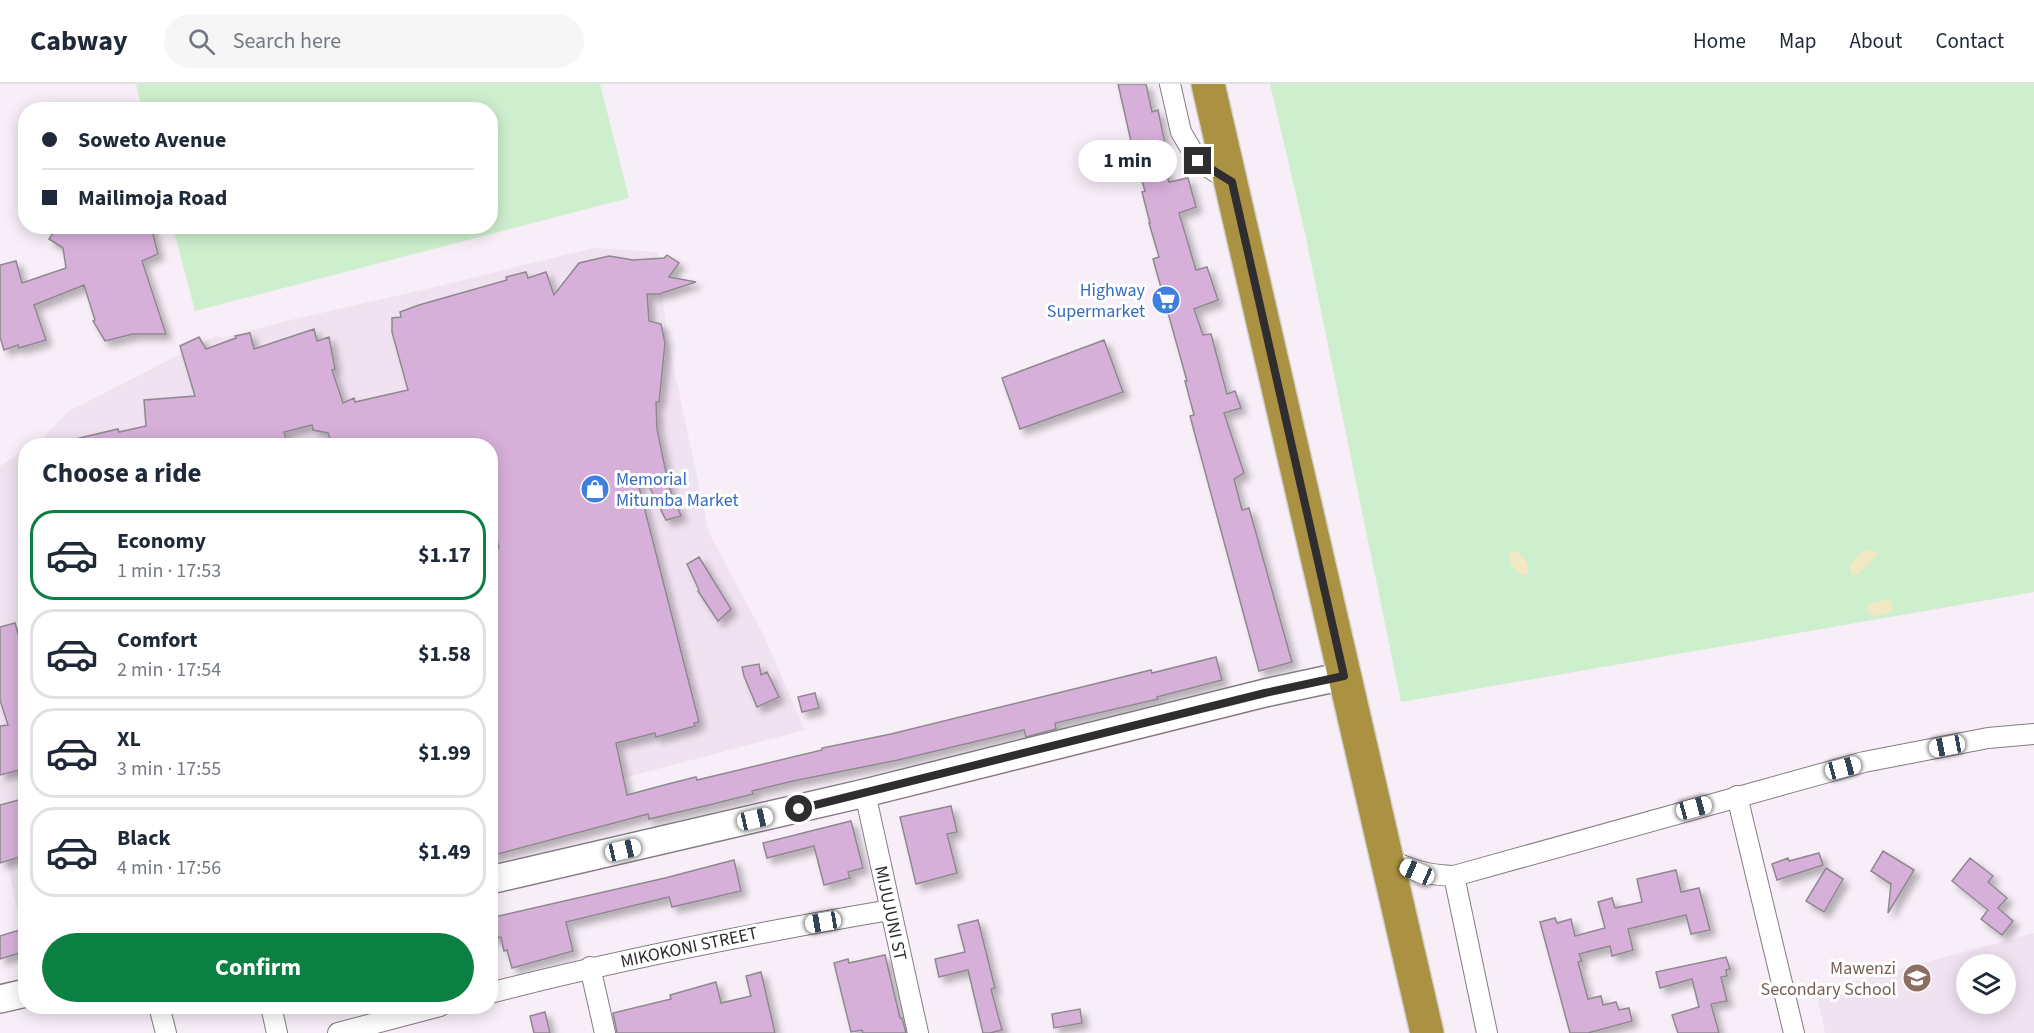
<!DOCTYPE html>
<html lang="en">
<head>
<meta charset="utf-8">
<style>
	body { margin:0; font-family:"Source Sans 3",sans-serif; background:#f6f6f7; color:#1f2937; height:100vh; display:flex; flex-direction:column; font-size:22px; white-space:nowrap }
	* { box-sizing:border-box; margin:0 }
	p { font-size:20px; color:#747a83 }
	.icon { flex:none; width:33px; height:33px; fill:none; stroke:currentColor; stroke-width:2; stroke-linecap:round; stroke-linejoin:round }
	.map { position:relative; flex:1; overflow:hidden }
	.panel { position:absolute; left:18px; top:354px; width:480px; height:576px; display:flex; flex-direction:column; background:#fff; border-radius:24px; box-shadow:0 3px 15px #0003 }
	.panel>* { flex:none }
	.guide { position:absolute; left:18px; top:18px; width:480px; height:132px; border-radius:24px; box-shadow:0 3px 15px #0003; display:grid; align-content:center; height:132px; padding:0 24px; background:#fff }
	.fabs { position:absolute; left:1956px; top:870px; display:grid; gap:12px }
	.fabs a { display:grid; place-items:center; width:60px; height:60px; border-radius:50%; background:#fff; box-shadow:0 3px 15px #0003; font-size:30px }
	.end { position:absolute; width:27px; height:27px; margin:-14px; border:8px solid #302d30; background:#fff; box-shadow:0 0 0 3px #fff }
	.from { border-radius:50% }
	.bubble { position:absolute; height:42px; border-radius:21px; background:#fff; box-shadow:0 3px 15px #0003; font-size:20px; font-weight:700; line-height:42px; text-align:center }
	.car { position:absolute; width:18px; height:36px; margin:-18px -9px; border-radius:8px; box-shadow:0 0 4px 2px #0007; background:linear-gradient(#fff 24%,#345 0 40%,#fff 0 76%,#345 0 86%,#fff 0) }
	.guide b { display:flex; align-items:center; gap:21px; height:57px; font-size:22px }
	.guide b+b { border-top:2px solid #e0e1e3 }
	.guide i { width:15px; height:15px; background:#1f2937 }
	ul { padding:0; list-style:none }
	li { display:flex; align-items:center; gap:18px; height:90px; margin:0 12px 9px; padding:0 12px; border:3px solid #e0e1e3; border-radius:24px }
	li div { flex:1 }
	li b { display:block; font-size:22px }
	li em { font-style:normal; font-weight:700 }
	li.active { border-color:#0b8043 }
	li>.icon { width:54px; height:54px; stroke-width:1.5 }
	h2 { padding:0 24px; font-size:27px; line-height:72px }
	.action { display:flex; gap:12px; margin-top:auto; padding:12px 24px }
	.action a { flex:1; height:69px; border-radius:36px; background:#0b8043; color:#fff; font-size:24px; font-weight:700; line-height:69px; text-align:center }
	header { display:flex; align-items:center; gap:36px; box-sizing:border-box; height:84px; padding:0 30px; background:#fff; border-bottom:2px solid #e0e1e3 }
	header strong { font-size:28px }
	nav { display:flex; gap:33px; margin-inline-start:auto; font-size:21px }
	.search { width:420px; height:54px; background:#f6f6f7; display:flex; align-items:center; gap:15px; box-sizing:border-box; padding:0 21px; border-radius:33px; color:#747a83; font-size:22px }
	.map>svg:first-child { display:block }
</style>
</head>
<body>
<header>
<strong>Cabway</strong>
<div class="search"><svg class="icon" aria-label="search" viewBox="0 0 24 24"><circle cx="10" cy="10" r="6"/><path d="M15 15l6 6"/></svg>Search here</div>
<nav><a>Home</a><a>Map</a><a>About</a><a>Contact</a></nav>
</header>
<div class="map">
<svg width="2034" height="949" viewBox="0 0 2034 949">
	<defs>
		<filter id="shadow"><feDropShadow dx="5.5" dy="5.5" stdDeviation="3" flood-color="#0004"/></filter>
	</defs>
	<rect width="100%" height="100%" fill="#f7eef7"/>
	<path fill="#f0e2f1" fill-rule="evenodd" d="M594,164L658,168L667,253L709,449L764,552L805,646L491,729L490,362H33L40,357L69,327L218,251L222,254L286,237L439,202Z
		M25,366L26,856L24,857L0,744V382Z
		M2034,849V949H1825L1816,908ZM2006,880V920H1966V880Z"/>
	<path fill="#ceefce" d="M136,0H600L629,114L195,227L173,143L490,142V26L142,25Z
		M1270,0H2034V508L1401,618L1305,149Z"/>
	<path fill="#f2e8c3" d="M1870,465L1878,470L1859,490L1852,491L1849,482L1861,469Z
		M1516,467C1523,472 1530,480 1528,489L1524,492C1514,487 1508,479 1510,468Z
		M1885,516L1891,517L1893,526C1885,531 1874,535 1866,527L1869,520Z"/>
	<path fill="#d7b0da" stroke="#908890" stroke-width="1.5" filter="url(#shadow)" d="M1118,0H1146L1152,28L1158,26L1165,60L1158,61L1169,98L1188,94L1196,123L1179,129L1196,186L1207,183L1218,216L1194,225L1203,251L1211,250L1227,310L1235,307L1241,324L1224,329L1244,389L1234,395L1242,426L1249,424L1292,578L1259,587L1190,332L1194,331L1185,297H1187L1153,175L1159,173L1149,139H1150L1142,108L1145,107L1133,66Z
		M75,142H151L158,170L142,177L166,250H133L105,257L93,237L95,236L84,201L34,221L46,256L19,264L18,261L4,266L0,253V181L16,177L22,199L66,184L63,164L49,155L57,143L64,147Z
		M667,171L679,179L669,193L696,198L659,210H647L649,237L661,240L665,259L659,318H656L657,345L669,403L681,432L666,436L646,396L638,399L699,638L694,639L695,642L656,653L655,649L616,659L627,711L668,700L696,693L697,696L822,666V664L891,650L1151,586L1152,589L1216,573L1222,596L1157,613L1158,615L1055,639L1056,645L1026,653L1024,646L898,676L793,697L752,707L753,710L709,721L649,735L648,730L490,772V466L499,464L490,426V362H337L335,356L330,355L328,349L313,346L312,341L284,348L288,362H75V355L118,345L119,348L146,342L144,316L195,312L180,262L199,253L206,265L236,254L235,252L250,249L254,265L314,245L317,257L329,253L335,285L332,286L343,319L354,314L355,318L408,306L392,248V234L401,233L400,228L419,221L507,196L506,193L526,188L528,194L546,188L554,211L579,179L609,172L633,176L664,174Z
		M1104,256L1123,308L1020,345L1002,294Z
		M699,473L731,525L718,537L698,507L699,506L687,480Z
		M15,539L21,560L26,558V679L21,681L23,685L0,691V642L8,641L0,616V543Z
		M759,580L761,591L767,588L779,613L757,623L744,592L742,583Z
		M815,609L819,624L802,628L798,613Z
		M26,714V771L0,779V721Z
		M951,722L957,748L947,750L957,789L916,800L900,733Z
		M851,737L863,784L848,788L850,794L824,801L814,762L767,774L763,759Z
		M1883,767L1914,786L1888,829L1891,800L1871,787Z
		M1819,769L1823,781L1777,796L1772,780L1788,774L1789,777Z
		M1970,774L1993,792L1988,798L2007,814L1998,824L2013,837L2002,851L1981,835L1988,826L1952,797Z
		M734,776L741,807L672,823L669,813L566,838L573,867L512,884L507,866L504,867L501,853L490,855V834L665,794Z
		M1826,784L1843,795L1824,828L1806,817Z
		M1676,786L1681,808L1699,804L1710,846L1691,850L1686,831L1628,845L1633,866L1612,872L1610,862L1579,870L1582,877L1578,878L1588,915L1601,912L1603,921L1616,918L1619,926L1629,924L1632,937L1588,949H1570L1540,838L1555,834L1557,839L1571,835L1575,852L1605,844L1598,818L1612,814L1615,824L1642,818L1637,795Z
		M978,836L995,904L991,905L1002,946L990,949H983L968,886L939,893L935,875L965,868L958,841Z
		M26,844V867L0,875V852Z
		M885,871L900,934H902L906,949H863L862,946L851,948L834,879L848,875L849,879Z
		M1726,873L1730,885L1726,886L1727,892L1721,893L1727,917L1711,920L1719,949H1678L1672,931L1699,923L1692,895L1660,904L1656,888Z
		M761,888L775,949H617L613,929L671,915L670,911L716,898L721,919L751,912L746,892Z
		M1080,925L1082,939L1054,944L1052,930Z
		M545,928L550,949H534L530,932Z"/>
	<g fill="none" stroke-linecap="round" stroke-linejoin="round">
		<g stroke="#837c83" stroke-width="22">
			<path id="street" d="M1170,0L1181,48L1198,77L1232,98
				M865,709L918,949
				M1737,712L1794,949
				M1387,775C1412,786 1427,791 1454,792L1864,678L1988,654L2034,650
				M1454,792L1487,949
				M590,883L605,949
				M490,909C622,875 755,849 890,826
				M159,922L166,949
				M271,922L277,949
				M338,949L440,922"/>
		</g>
		<g stroke="#837c83" stroke-width="30">
			<path id="secondary" d="M490,796L865,709L1265,609L1344,592
				M0,915L26,909"/>
		</g>
		<g stroke="#d1d1d1" stroke-width="36">
			<path id="highway" d="M1208,0L1427,949"/>
		</g>
		<use href="#street" stroke="#fff" stroke-width="20"/>
		<use href="#secondary" stroke="#fff" stroke-width="27"/>
		<use href="#highway" stroke="#ab9142" stroke-width="33"/>
	</g>
	<g fill="none" stroke-linecap="round" stroke-linejoin="round">
		<path stroke="#302d30" stroke-width="8" d="M799,725L1265,609L1344,592L1232,98L1198,77"/>
	</g>
	<defs>
		<g id="supermarket-disc" transform="scale(1.5)"><circle r="9.5" fill="#3f7fe0" stroke="#fff"/><path d="M-6-5.5h2.5l.6 2H6L4.5 2H-2.5L-4.4-4H-6ZM-1.5 3.2a1.3 1.3 0 1 0 .1 0ZM3 3.2a1.3 1.3 0 1 0 .1 0Z" fill="#fff"/></g>
		<g id="shop-disc" transform="scale(1.5)"><circle r="9.5" fill="#3f7fe0" stroke="#fff"/><path d="M-5-2.5h2.3a2.7 3.5 0 0 1 5.4 0H5L5.5 6h-11ZM-1.5-2.5h3a1.5 2.3 0 0 0-3 0Z" fill="#fff"/></g>
		<g id="school-disc" transform="scale(1.5)"><circle r="9.5" fill="#8d6e63" stroke="#fff"/><path d="M0-5L7-2L0 1L-7-2ZM-4 1L0 2.5L4 1V4Q0 6-4 4Z" fill="#fff"/></g>
	</defs>
	<g fill-rule="evenodd">
		<use href="#supermarket-disc" x="1166" y="216"/>
		<use href="#shop-disc" x="595" y="405"/>
		<use href="#school-disc" x="1917" y="894"/>
	</g>
	<g text-anchor="middle" stroke-width="6" stroke-linejoin="round" paint-order="stroke">
		<g font-size="18" fill="#366cbe" stroke="#fff" text-anchor="end">
			<text x="1145" y="212">Highway<tspan x="1145" dy="21">Supermarket</tspan></text>
			<text x="616" y="401" text-anchor="start">Memorial<tspan x="616" dy="21">Mitumba Market</tspan></text>
		</g>
		<g font-size="18" fill="#302d30" stroke="#fff">
			<text transform="translate(891 829) rotate(78)" y="6">MIJUJUNI ST</text>
			<text transform="translate(689 863) rotate(-12)" y="6">MIKOKONI STREET</text>
		</g>
		<g font-size="18" fill="#785e54" stroke="#fff" text-anchor="end">
			<text x="1896" y="890">Mawenzi<tspan x="1896" dy="21">Secondary School</tspan></text>
		</g>
	</g>
</svg>
<div class="fabs">
<a><svg class="icon" aria-label="layers" viewBox="0 0 24 24"><path d="M12 4l9 5-9 5-9-5zM3 14l9 5 9-5"/></svg></a>
</div>
<i class="end from" style="left:799px;top:725px"></i>
<i class="end" style="left:1198px;top:77px"></i>
<div class="bubble" style="left:1078px;top:56px;width:99px">1 min</div>
<i class="car" style="left:1947px;top:662px;rotate:259deg"></i>
<i class="car" style="left:1843px;top:684px;rotate:75deg"></i>
<i class="car" style="left:1694px;top:724px;rotate:75deg"></i>
<i class="car" style="left:755px;top:735px;rotate:77deg"></i>
<i class="car" style="left:623px;top:766px;rotate:77deg"></i>
<i class="car" style="left:1417px;top:788px;rotate:294deg"></i>
<i class="car" style="left:823px;top:838px;rotate:260deg"></i>
<div class="guide">
<b><i class="from"></i>Soweto Avenue</b>
<b><i></i>Mailimoja Road</b>
</div>
<section class="panel">
<h2>Choose a ride</h2>
<ul>
<li class="active"><svg class="icon" aria-label="car" viewBox="0 0 24 24"><path d="M5 17H2v-5l4-1 3-4h7l3 4 3 1v5h-3M9 17h6M6 11h13"/><circle cx="7" cy="17" r="2"/><circle cx="17" cy="17" r="2"/></svg><div><b>Economy</b><p>1 min · 17:53</p></div><em>$1.17</em></li>
<li><svg class="icon" aria-label="car" viewBox="0 0 24 24"><path d="M5 17H2v-5l4-1 3-4h7l3 4 3 1v5h-3M9 17h6M6 11h13"/><circle cx="7" cy="17" r="2"/><circle cx="17" cy="17" r="2"/></svg><div><b>Comfort</b><p>2 min · 17:54</p></div><em>$1.58</em></li>
<li><svg class="icon" aria-label="car" viewBox="0 0 24 24"><path d="M5 17H2v-5l4-1 3-4h7l3 4 3 1v5h-3M9 17h6M6 11h13"/><circle cx="7" cy="17" r="2"/><circle cx="17" cy="17" r="2"/></svg><div><b>XL</b><p>3 min · 17:55</p></div><em>$1.99</em></li>
<li><svg class="icon" aria-label="car" viewBox="0 0 24 24"><path d="M5 17H2v-5l4-1 3-4h7l3 4 3 1v5h-3M9 17h6M6 11h13"/><circle cx="7" cy="17" r="2"/><circle cx="17" cy="17" r="2"/></svg><div><b>Black</b><p>4 min · 17:56</p></div><em>$1.49</em></li>
</ul>
<div class="action"><a>Confirm</a></div>
</section>
</div>
</body>
</html>
